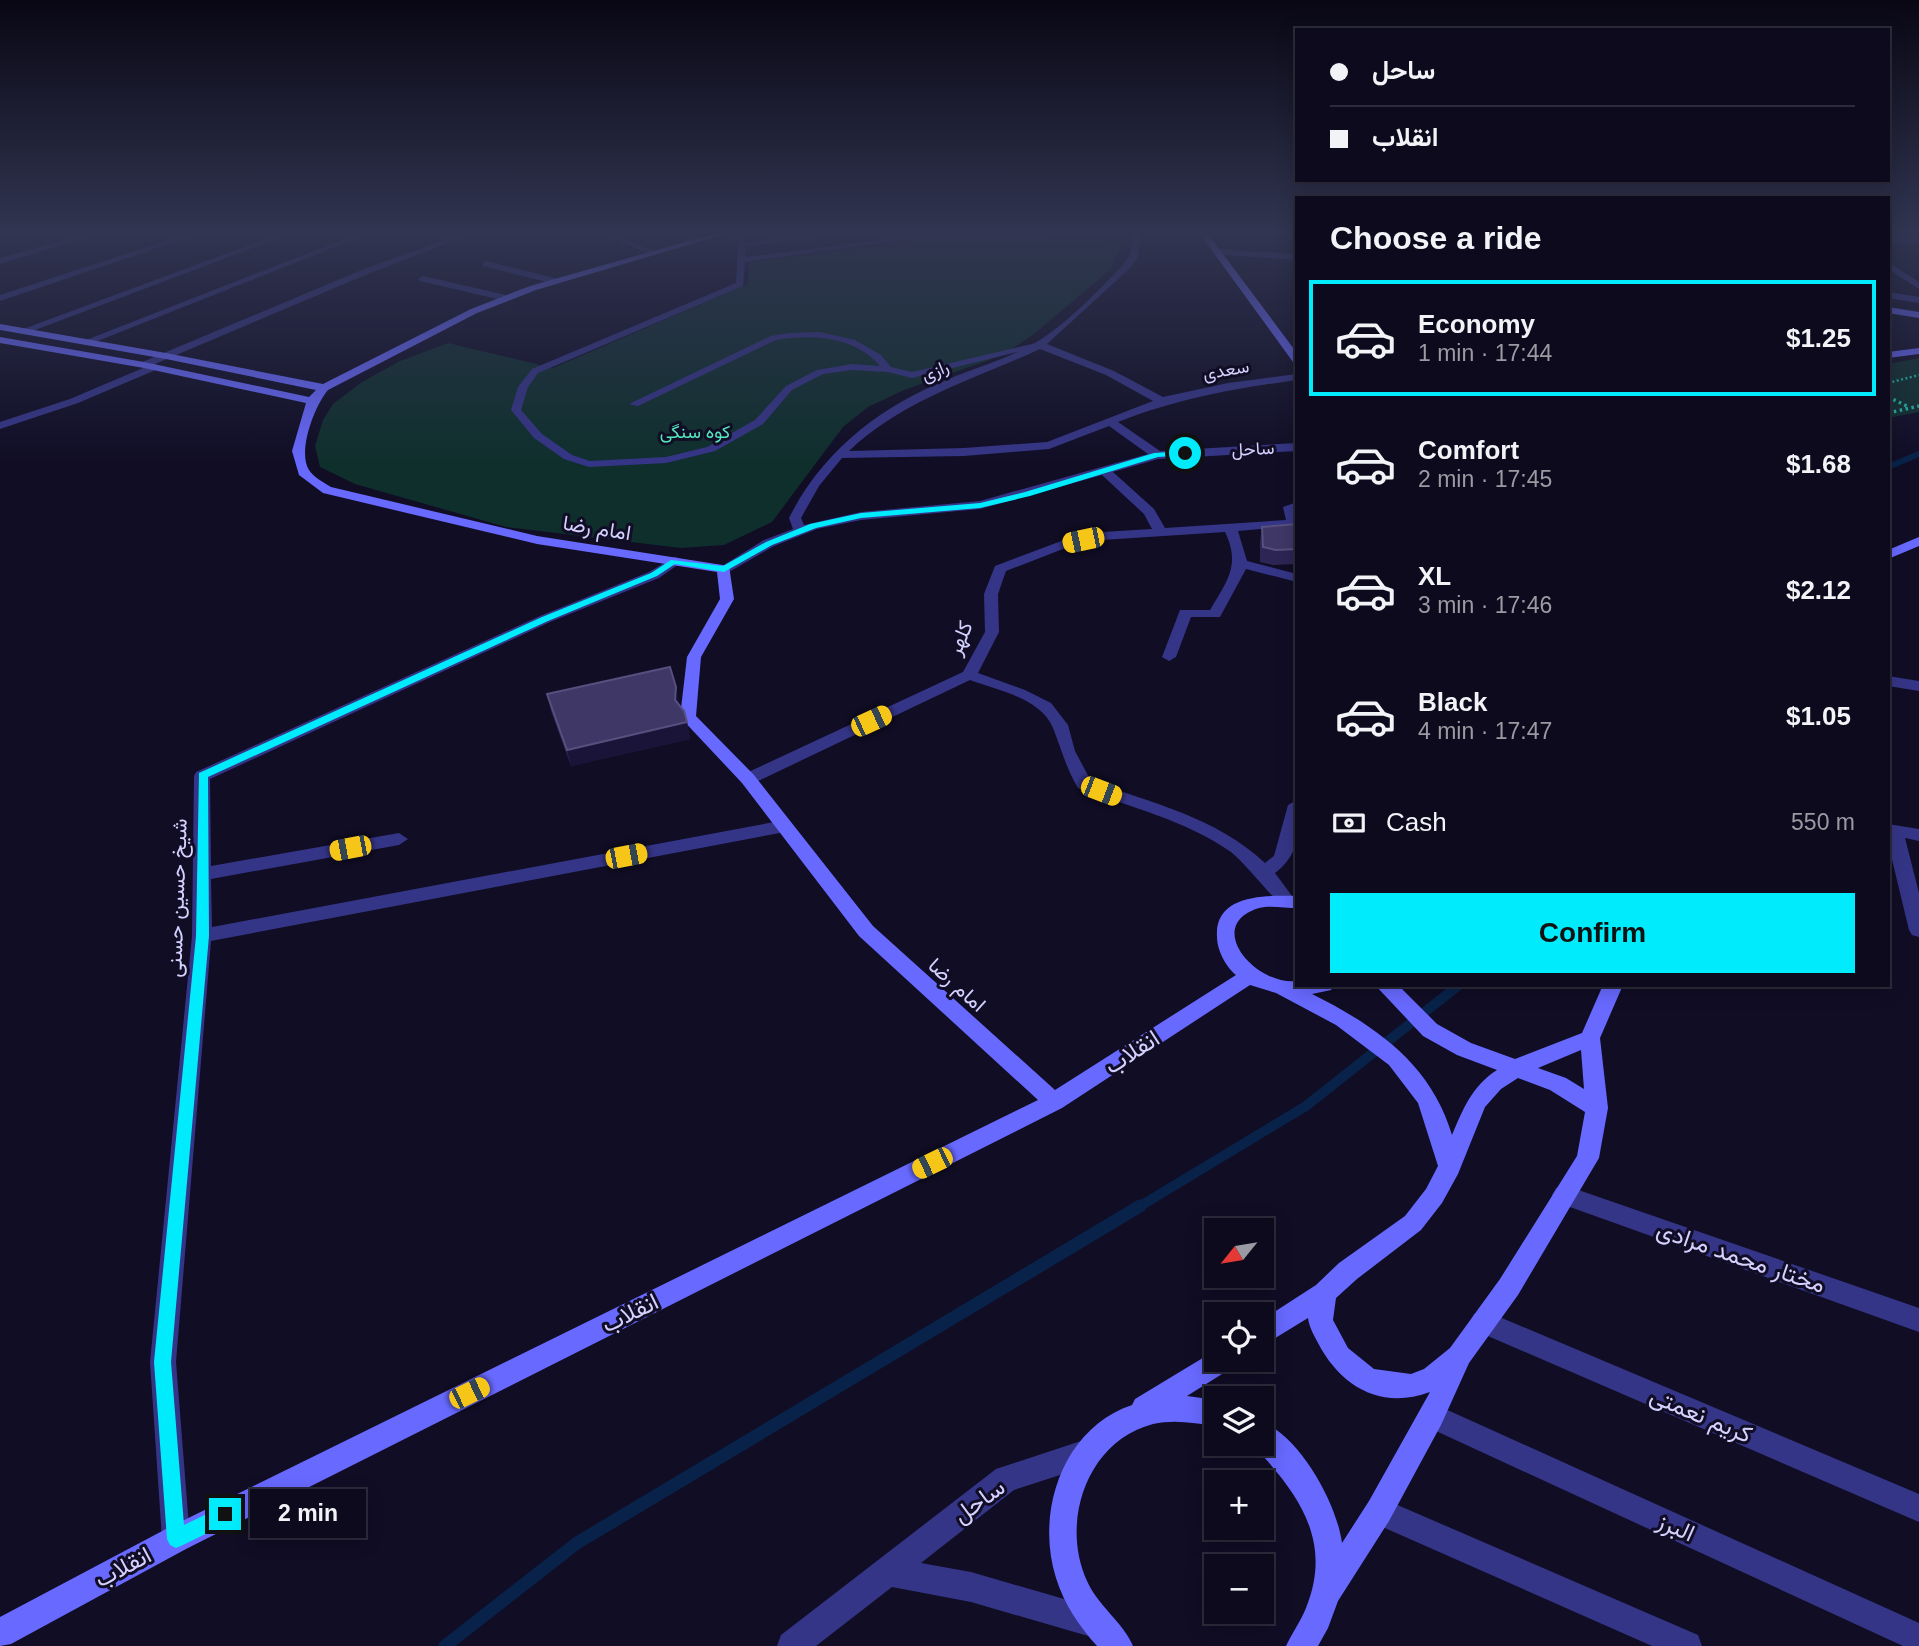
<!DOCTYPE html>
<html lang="en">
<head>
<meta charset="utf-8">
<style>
	body { margin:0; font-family:Helvetica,Vazirmatn,sans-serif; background:#1a1829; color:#f1f3f6; height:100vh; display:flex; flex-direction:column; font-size:26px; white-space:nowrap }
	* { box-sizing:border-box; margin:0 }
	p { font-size:23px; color:#9a9aa3 }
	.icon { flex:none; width:38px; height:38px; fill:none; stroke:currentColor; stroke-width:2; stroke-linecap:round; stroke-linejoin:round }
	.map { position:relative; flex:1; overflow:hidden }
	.drawer { position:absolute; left:1295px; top:196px; width:595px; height:791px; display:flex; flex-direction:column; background:#0c0a1c; border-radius:0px; box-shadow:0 4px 18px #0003,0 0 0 2px #2c2b3b }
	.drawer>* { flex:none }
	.banner { position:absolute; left:1295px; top:28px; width:595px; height:154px; border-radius:0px; box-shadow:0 4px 18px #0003,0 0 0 2px #2c2b3b; display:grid; align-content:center; height:154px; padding:0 35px; background:#0c0a1c }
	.needle { width:46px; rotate:240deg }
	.fabs { position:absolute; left:1204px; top:1218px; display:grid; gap:14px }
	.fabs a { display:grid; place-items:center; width:70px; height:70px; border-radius:0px; background:#0c0a1c; box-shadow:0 4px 18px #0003,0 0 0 2px #2c2b3b; font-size:35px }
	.end { position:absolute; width:32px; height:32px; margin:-16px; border:9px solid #00ebfc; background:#111; box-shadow:0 0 0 4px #111 }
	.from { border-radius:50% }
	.bubble { position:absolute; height:49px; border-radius:0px; background:#0c0a1c; box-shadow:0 4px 18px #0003,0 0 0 2px #2c2b3b; font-size:23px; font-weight:600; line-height:49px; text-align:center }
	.car { position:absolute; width:21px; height:42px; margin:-21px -10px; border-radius:9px; box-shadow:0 0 5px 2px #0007; background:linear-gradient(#f5c518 24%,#345 0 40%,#f5c518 0 76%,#345 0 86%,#f5c518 0) }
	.banner b { display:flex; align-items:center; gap:24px; height:66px; font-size:26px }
	.banner b+b { border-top:2px solid #2c2b3b }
	.banner i { width:18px; height:18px; background:#f1f3f6 }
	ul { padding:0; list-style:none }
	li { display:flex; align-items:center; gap:21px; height:116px; margin:0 14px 10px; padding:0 21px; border:4px solid transparent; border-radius:0px }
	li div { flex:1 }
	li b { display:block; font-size:26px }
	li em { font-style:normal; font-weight:600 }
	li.on { border-color:#00ebfc }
	li>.icon { width:63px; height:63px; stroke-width:1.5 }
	h2 { padding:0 35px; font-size:32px; line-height:84px }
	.pay { display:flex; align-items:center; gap:18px; height:77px; padding:0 35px; font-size:26px }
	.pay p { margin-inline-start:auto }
	.action { display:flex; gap:14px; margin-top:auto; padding:14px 35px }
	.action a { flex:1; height:80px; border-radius:0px; background:#00ebfc; color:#111; font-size:28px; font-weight:600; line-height:80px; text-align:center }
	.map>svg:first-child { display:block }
</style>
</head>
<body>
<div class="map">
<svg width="1919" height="1646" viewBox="0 0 1919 1646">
	<rect width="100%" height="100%" fill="#100d25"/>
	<path fill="#0f2f2d" d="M941,237L1123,241L1111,269L1034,334L1003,355L904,390L868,407L843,427L772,522L724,545L681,548L506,527L355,484L320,467L315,446L323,420L333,404L362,382L400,361L448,343L553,368L748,284L749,262Z
		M1919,358V412L1888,418V364Z"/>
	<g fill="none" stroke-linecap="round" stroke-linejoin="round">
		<path stroke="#082249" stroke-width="6" d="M1888,467L1919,454"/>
		<path stroke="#082249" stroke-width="10" d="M1137,1208L1306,1106L1459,985"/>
		<path stroke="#082249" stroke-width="13" d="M445,1646L577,1543L1140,1206"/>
		<path stroke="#26beb0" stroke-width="2.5" stroke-dasharray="2 2.5" stroke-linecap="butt" d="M1888,383L1919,375"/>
		<path stroke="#26beb0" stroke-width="3.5" stroke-dasharray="2.5 3.5" stroke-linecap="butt" d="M1888,397L1909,407
			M1888,413L1919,406"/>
		<path fill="#353587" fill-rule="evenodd" d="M732,234H740L746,244L745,257L913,236L917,238L745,262L743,286L538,373L528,387L521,410L542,434L572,455L590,461L666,457L707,447L755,420L786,386L817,370L852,364L880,366C854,336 813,334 776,340L638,406L629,404L771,336L789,333L820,332L855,340L881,355L891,367L912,372L1040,342L1045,345L912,378L888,372L852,370L823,374L792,390L763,424L715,451L666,463L589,467L564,459L534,438L511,410L518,387L532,369L736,283L738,244Z"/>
		<path fill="#353587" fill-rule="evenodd" d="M86,234H98L0,264V258Z
			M187,234H199L0,301V295Z
			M279,234H290L27,333L18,331Z
			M357,234H368L90,344L81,342Z
			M461,234H472L370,273L155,364L159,367L158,369L78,403L0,429V422L70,399L143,368L139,365L140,363L364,269Z
			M601,234H612L657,252L650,254Z
			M814,234H840L742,247L738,244Z
			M1133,234H1141L1138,257L1129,269L1047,344L1114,371L1163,397L1228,383L1297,374V380C1232,389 1180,398 1118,422L1160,451L1297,443V451L1158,459L1113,472L1154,509L1165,528L1286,520L1283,507L1297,502V526L1238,531L1247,561L1297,574V582L1246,569L1220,617H1191L1176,657L1169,661L1162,657L1180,610H1210C1227,581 1241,565 1225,532L1102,540L1068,547L1006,571L998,594L999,632L978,673L1025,690L1051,703L1068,725L1075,751L1091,781C1152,803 1216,817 1265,863L1274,856L1288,805L1297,800C1297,831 1302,853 1275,873L1295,900L1293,905C1288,906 1287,907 1282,905C1277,903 1243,861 1231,852C1185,820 1130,807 1078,788C1066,768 1061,748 1053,728C1041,698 997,690 970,680L754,783H742L740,779L742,775L963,672L985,632L984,594L995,566L1064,540L1102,532L1152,529L1144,514L1102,475L980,509L861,520L817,529L774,546L729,572L724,573L717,569L764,540L793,529L789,518C823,450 881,406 951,378C978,367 1009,358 1035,343C1067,324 1097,292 1123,265L1130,254ZM1040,349L1106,375L1153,401L1047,442L964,448L849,451C904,399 973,380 1040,349ZM1109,426L1148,454L980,501L861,512L804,525L801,518L819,486L842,458L964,456L1049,449Z
			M1888,235L1919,238V244L1888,241Z
			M1217,249L1297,254V260L1214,254L1213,252Z
			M486,261L558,279L560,281L555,284L483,266L482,264Z
			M1888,262L1919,282V289L1888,269Z
			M423,276L506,295L511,298L506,301L420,281L418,279Z
			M1888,292L1919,297V303L1888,298Z
			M674,557L679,558V564L659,578L550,622L210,779L211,866L399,833L408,839L399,845L211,879L212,927L785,820L794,826L785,832L211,941L176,1362L190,1539L186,1549L176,1553L166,1549L162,1539L150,1362L192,936L194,776L196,772L540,616L649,572Z
			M1888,676L1919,681V691L1888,686Z
			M1888,824L1919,829V841L1905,838L1919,893V937L1912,935L1909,930L1888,843Z
			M1564,1185L1919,1308V1332L1556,1202L1552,1195L1556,1188Z
			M1483,1310L1919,1494V1522L1474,1330L1470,1322L1474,1314Z
			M1432,1403L1919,1623V1646H1903L1423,1425L1419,1416L1423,1407Z
			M1084,1440L1094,1444L1098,1454L1094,1464L1014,1490L921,1563L971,1572L1095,1608L1106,1612L1110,1623L1106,1634L1095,1638L971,1602L892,1587L816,1646H777L781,1635L996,1469Z
			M1379,1497L1698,1635L1702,1646H1652L1369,1521L1365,1511L1369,1501Z"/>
		<path fill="#6869ff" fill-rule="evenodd" d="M713,234H725L536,290L477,313L328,390C315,405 297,451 309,470C313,477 325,483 331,487L537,536L729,566L734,599L701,657L696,716L754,775L873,926L1055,1090L1236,975C1226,967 1217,950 1217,937C1214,894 1266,895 1297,896V908C1285,908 1270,905 1259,908C1203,925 1255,986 1297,981V985H1334L1331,990L1312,994C1376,1026 1431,1064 1452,1135C1463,1109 1472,1086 1497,1070L1457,1055L1423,1036L1375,985H1398L1437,1024L1471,1043L1515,1059L1582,1033L1603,985H1623L1600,1038L1608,1108L1599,1158L1518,1295L1469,1363L1441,1425L1389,1521L1338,1601L1328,1628L1318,1646H1286C1292,1633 1301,1621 1306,1608C1334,1539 1296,1491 1252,1444H1262V1422C1300,1436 1337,1504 1342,1543L1369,1501L1430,1392C1381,1410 1341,1387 1318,1343C1314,1335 1309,1327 1308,1318L1262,1346V1320L1316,1285L1339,1263L1405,1216L1426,1189L1438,1166L1418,1103L1389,1065L1336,1025L1276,993L1250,985L1062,1108L186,1549L11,1644L0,1646V1617L166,1529L1038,1100L859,936L742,783L680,717L687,657L720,599L717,572L537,544L323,493L299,475L292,451L306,403L144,368L0,343V337L144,362L309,397L316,390L166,359L0,330V324L166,353L323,384L471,309L530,286ZM1581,1050L1584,1089L1566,1078L1538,1068ZM1518,1078L1550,1090L1585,1112L1577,1156L1500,1279L1450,1348L1424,1369L1411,1374L1374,1369L1348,1348L1333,1320L1336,1298L1357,1279L1421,1230L1442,1203L1458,1174L1485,1107L1501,1089Z
			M1200,234H1208L1297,353V363L1293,362Z
			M1888,307L1919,312V318L1888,313Z
			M1919,348V354L1888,358V352Z
			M1919,537V546L1888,559V550Z
			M1216,1350V1360H1234L1230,1369L1187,1396L1216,1400V1426C1195,1423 1174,1419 1153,1424C1087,1441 1060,1522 1087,1581C1098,1606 1123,1622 1133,1646H1097C1079,1626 1064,1604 1056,1578C1035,1512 1063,1428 1132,1405L1135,1399Z"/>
	</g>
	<path fill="#2d2554" d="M1297,524V564L1273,565L1260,562V542L1262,527Z
		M547,694L679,703V705L687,722L690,739L571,766L551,711Z"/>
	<path fill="#1a1439" d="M676,687L679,703L677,717L675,700Z
		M687,722L690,739L571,766L567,750Z"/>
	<path fill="#3f3766" stroke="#56507e" stroke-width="2" d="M1297,524V549L1276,550L1263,547L1262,527Z
		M670,667L676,687L675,700L684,711L687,722L567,750L547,694Z"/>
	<linearGradient id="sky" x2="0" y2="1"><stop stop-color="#090714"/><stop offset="0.5" stop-color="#313551"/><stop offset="1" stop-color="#313551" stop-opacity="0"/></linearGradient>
	<rect width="1919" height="464" fill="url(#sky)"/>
	<path fill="#00ebfc" d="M1185,451L1188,455L1158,457L1030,496L980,508L861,518L816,528L772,545L724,572L675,564L657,576L548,621L208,777L209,936L171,1362L184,1525L225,1505L232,1508L234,1514L232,1521L183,1545L176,1548L170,1545L167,1539L154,1362L196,936L199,773L542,617L651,573L671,560L723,566L766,542L810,524L861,513L980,503L1025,492L1154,453Z"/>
	<g text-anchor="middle" stroke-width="6" stroke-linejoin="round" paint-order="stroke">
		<g font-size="18" fill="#d5d1ff" stroke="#100d25">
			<text transform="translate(1226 370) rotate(-10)" y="6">سعدی</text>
			<text transform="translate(935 371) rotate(-23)" y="6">رازی</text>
			<text transform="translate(1253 449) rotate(-3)" y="6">ساحل</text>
		</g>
		<g font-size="18" fill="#55e7be" stroke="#100d25">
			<text x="695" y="438">کوه سنگی</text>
		</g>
		<g font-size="21" fill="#d5d1ff" stroke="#100d25">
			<text transform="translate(597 528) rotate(9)" y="7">امام رضا</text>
			<text transform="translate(960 638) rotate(-67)" y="7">کلهر</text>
			<text transform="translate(177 898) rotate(-88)" y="7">شیخ حسین حسنی</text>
			<text transform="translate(957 985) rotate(42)" y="7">امام رضا</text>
		</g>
		<g font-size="24" fill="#d5d1ff" stroke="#100d25">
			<text transform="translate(1132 1052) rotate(-33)" y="8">انقلاب</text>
			<text transform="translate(1741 1257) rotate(19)" y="8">مختار محمد مرادی</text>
			<text transform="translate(630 1313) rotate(-26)" y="8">انقلاب</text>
			<text transform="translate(1701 1415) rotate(23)" y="8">کریم نعمتی</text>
			<text transform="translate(979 1501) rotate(-36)" y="8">ساحل</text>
			<text transform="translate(1676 1527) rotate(24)" y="8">البرز</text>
			<text transform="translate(123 1567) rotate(-28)" y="8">انقلاب</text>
		</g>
	</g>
</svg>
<div class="fabs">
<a><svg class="needle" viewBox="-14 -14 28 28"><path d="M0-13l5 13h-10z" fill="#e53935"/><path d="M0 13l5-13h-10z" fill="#9a9aa3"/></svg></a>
<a><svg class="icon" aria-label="locate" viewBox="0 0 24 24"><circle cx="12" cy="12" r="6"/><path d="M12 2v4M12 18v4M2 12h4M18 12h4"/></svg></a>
<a><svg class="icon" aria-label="layers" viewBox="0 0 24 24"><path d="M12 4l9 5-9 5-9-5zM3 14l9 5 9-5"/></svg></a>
<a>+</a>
<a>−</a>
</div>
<i class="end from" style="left:1185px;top:453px"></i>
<i class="end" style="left:225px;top:1514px"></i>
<div class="bubble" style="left:250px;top:1489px;width:116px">2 min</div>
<i class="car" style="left:1083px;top:540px;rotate:258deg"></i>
<i class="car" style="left:871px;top:721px;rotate:65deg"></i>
<i class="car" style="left:1101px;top:791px;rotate:111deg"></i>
<i class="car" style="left:350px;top:848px;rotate:259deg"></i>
<i class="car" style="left:626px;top:856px;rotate:79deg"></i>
<i class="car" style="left:932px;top:1163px;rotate:244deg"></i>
<i class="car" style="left:469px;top:1393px;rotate:64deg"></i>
<div class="banner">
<b><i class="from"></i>ساحل</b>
<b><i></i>انقلاب</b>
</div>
<section class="drawer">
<h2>Choose a ride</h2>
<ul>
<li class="on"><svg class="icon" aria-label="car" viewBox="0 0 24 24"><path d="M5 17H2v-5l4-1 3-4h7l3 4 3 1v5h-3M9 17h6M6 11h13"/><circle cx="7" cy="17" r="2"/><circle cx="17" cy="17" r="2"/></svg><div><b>Economy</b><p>1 min · 17:44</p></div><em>$1.25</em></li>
<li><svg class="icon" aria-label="car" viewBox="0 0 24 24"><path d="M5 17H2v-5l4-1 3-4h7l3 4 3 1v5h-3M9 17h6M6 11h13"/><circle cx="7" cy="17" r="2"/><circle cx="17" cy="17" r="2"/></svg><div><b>Comfort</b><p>2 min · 17:45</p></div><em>$1.68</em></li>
<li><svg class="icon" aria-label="car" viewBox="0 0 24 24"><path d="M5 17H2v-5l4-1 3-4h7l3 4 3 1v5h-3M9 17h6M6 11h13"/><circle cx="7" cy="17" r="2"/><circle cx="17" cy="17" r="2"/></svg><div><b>XL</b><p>3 min · 17:46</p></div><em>$2.12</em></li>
<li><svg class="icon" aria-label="car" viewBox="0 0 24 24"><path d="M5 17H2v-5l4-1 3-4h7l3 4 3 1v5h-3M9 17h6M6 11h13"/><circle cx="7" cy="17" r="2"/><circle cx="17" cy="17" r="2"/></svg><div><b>Black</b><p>4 min · 17:47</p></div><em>$1.05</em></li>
</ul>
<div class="pay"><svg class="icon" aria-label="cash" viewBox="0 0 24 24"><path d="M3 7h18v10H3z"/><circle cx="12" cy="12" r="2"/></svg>Cash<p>550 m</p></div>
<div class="action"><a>Confirm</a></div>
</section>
</div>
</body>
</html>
